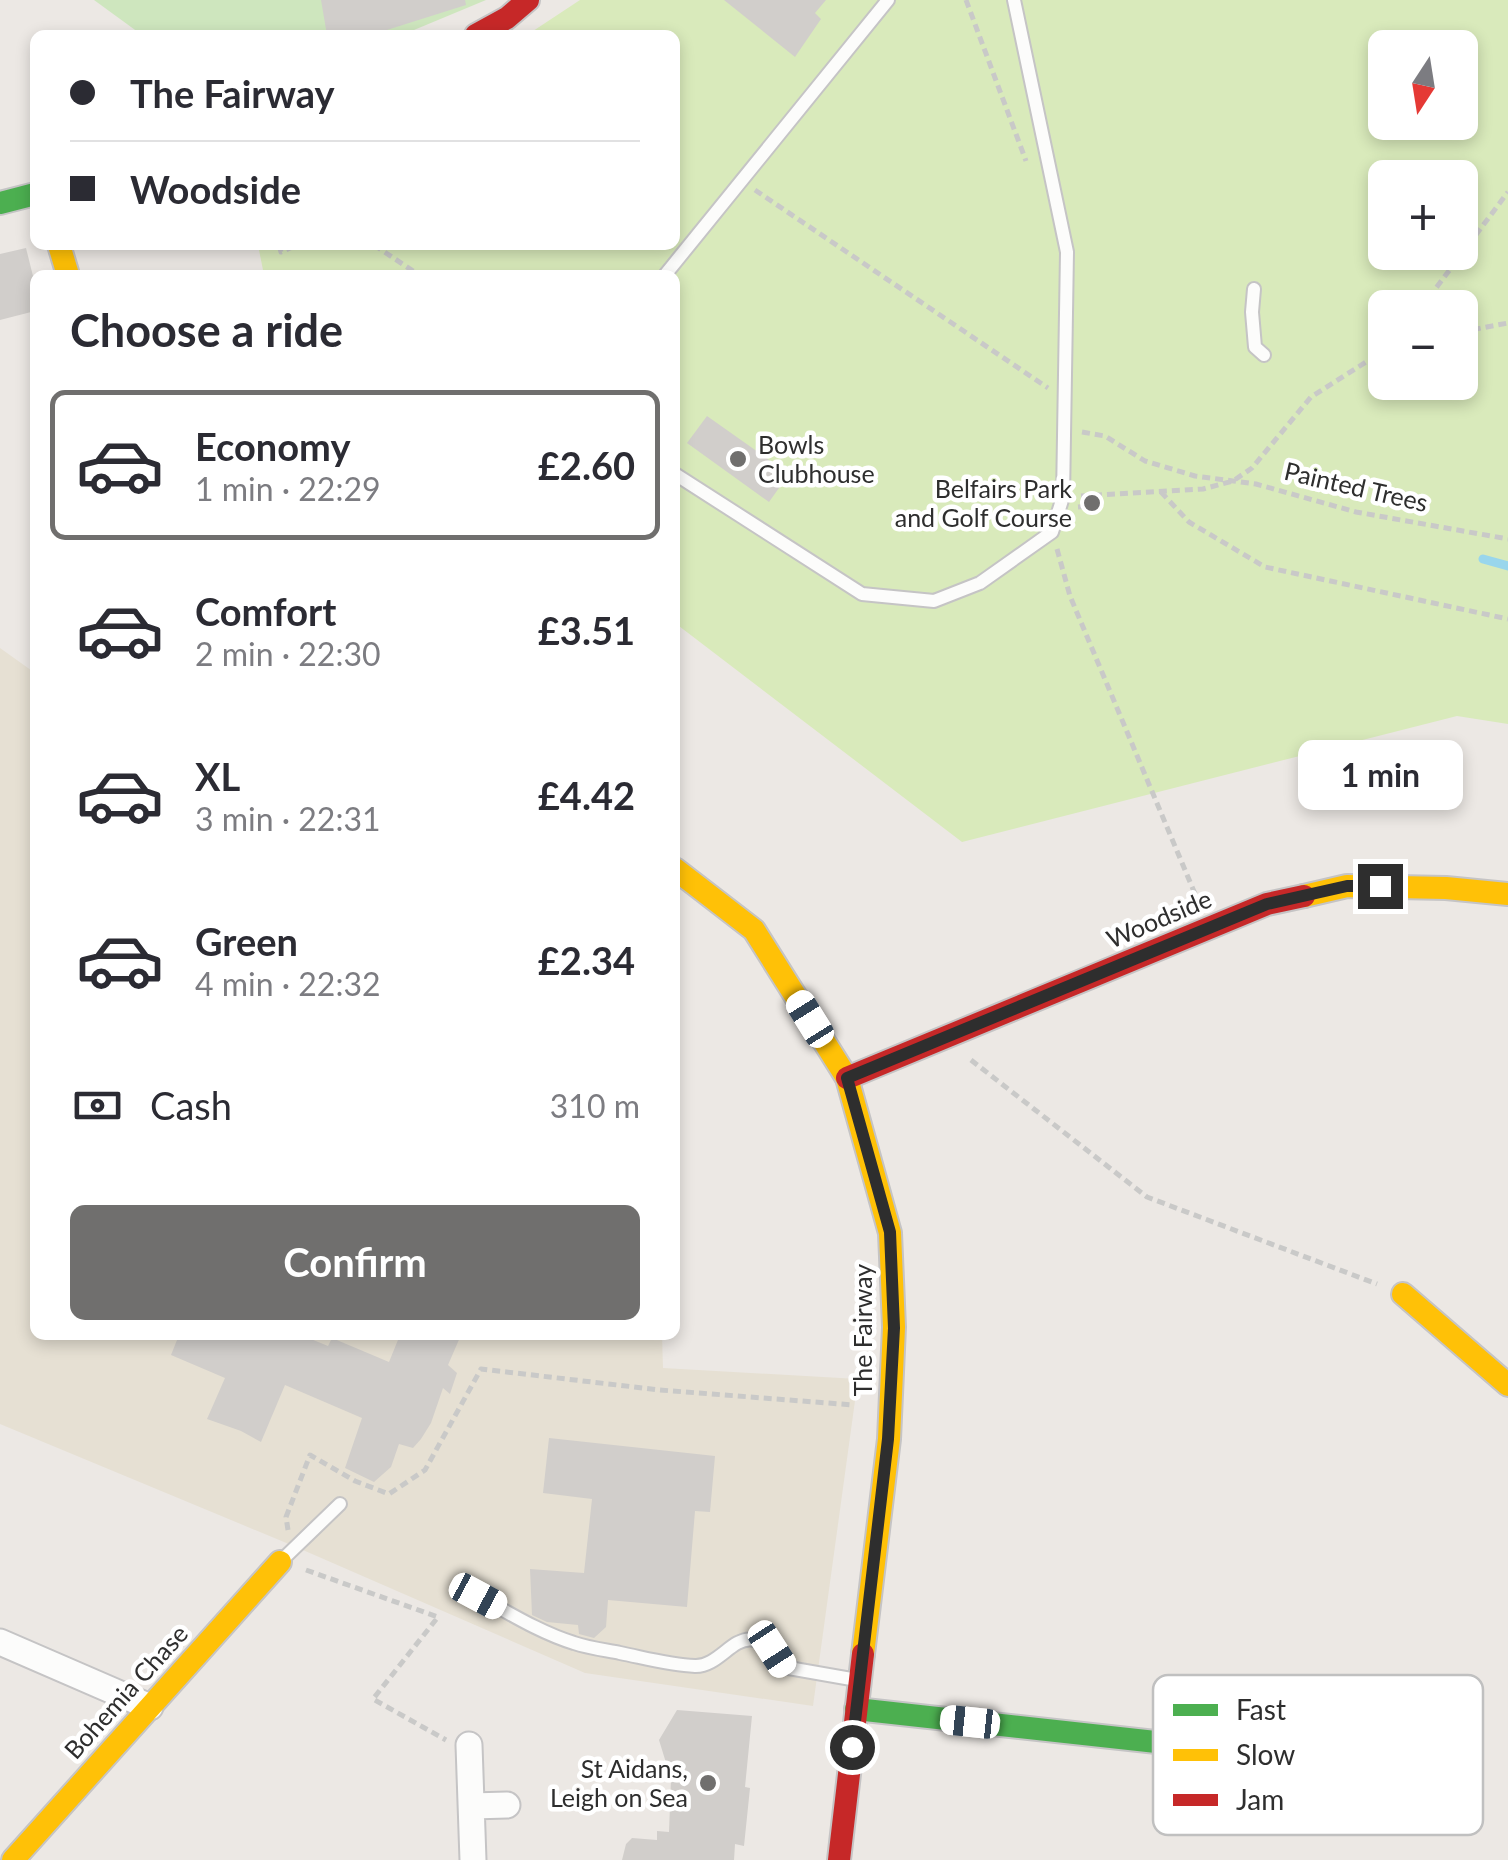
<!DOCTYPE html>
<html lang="en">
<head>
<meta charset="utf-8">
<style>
	body { margin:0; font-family:Lato,sans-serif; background:#f7f7f7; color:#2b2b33; height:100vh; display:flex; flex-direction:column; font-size:38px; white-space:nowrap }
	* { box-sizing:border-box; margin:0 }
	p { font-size:32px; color:#7c7c81 }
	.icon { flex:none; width:55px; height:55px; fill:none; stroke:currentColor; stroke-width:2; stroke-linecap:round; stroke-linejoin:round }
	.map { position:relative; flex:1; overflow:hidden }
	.details { position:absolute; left:30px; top:270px; width:650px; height:1070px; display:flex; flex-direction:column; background:#fff; border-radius:15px; box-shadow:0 5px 15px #0003 }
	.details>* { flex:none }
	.hud { position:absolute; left:30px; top:30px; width:650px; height:220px; border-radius:15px; box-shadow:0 5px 15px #0003; display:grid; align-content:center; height:220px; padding:0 40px; background:#fff }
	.needle { width:65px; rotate:192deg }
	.tools { position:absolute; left:1368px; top:30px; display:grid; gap:20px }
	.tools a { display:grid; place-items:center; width:110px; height:110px; border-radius:15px; background:#fff; box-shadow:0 5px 15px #0003; font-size:50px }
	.end { position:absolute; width:45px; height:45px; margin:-22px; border:12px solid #2e2e2e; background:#fff; box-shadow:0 0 0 5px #fff }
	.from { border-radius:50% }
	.bubble { position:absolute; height:70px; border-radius:15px; background:#fff; box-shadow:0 5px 15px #0003; font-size:32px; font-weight:700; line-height:70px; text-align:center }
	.car { position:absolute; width:30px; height:60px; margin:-30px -15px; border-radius:12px; box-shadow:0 0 8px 2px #0007; background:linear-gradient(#fff 24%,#345 0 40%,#fff 0 76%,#345 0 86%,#fff 0) }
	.hud b { display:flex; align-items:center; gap:35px; height:95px; font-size:38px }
	.hud b+b { border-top:2px solid #e1e1e2 }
	.hud i { width:25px; height:25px; background:#2b2b33 }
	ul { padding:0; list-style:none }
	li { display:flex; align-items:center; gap:30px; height:150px; margin:0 20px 15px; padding:0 20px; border:5px solid transparent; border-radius:15px }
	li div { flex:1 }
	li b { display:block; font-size:38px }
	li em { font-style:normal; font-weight:700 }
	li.active { border-color:#706f6e }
	li>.icon { width:90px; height:90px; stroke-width:1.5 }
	h2 { padding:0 40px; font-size:45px; line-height:120px }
	.pay { display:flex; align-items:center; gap:25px; height:110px; padding:0 40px; font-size:38px }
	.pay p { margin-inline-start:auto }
	.primary-button { display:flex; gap:20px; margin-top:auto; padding:20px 40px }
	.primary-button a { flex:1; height:115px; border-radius:15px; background:#706f6e; color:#fff; font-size:40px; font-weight:700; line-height:115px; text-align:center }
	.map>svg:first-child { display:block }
</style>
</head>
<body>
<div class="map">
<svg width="1508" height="1860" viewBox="0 0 1508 1860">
	<rect width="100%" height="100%" fill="#ece8e4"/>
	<path fill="#e6e0d3" d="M0,648L35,673V1335H662L663,1368L858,1379L813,1706L585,1673L296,1547L0,1424Z"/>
	<path fill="#cee6be" d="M94,0H486L402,35H142Z"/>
	<path fill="#d9eabb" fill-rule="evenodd" d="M580,0H1508V724L1457,716L962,842L675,623V275H264L258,245H675V35H527ZM1385,48H1460V122H1385ZM1385,178H1460V252H1385ZM1385,308H1460V382H1385Z"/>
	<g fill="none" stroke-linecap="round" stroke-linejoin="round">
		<path stroke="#99d6ec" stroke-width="9" d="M1483,559L1508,566"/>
	</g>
	<path fill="#d1cecb" d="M321,0H465L466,5L371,35H327Z
		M724,0H826L815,13L821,19L795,57Z
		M26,248L35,284V311L0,320V254Z
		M707,416L789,474L769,502L687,443Z
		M179,1335H301L328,1346L332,1338L389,1362L400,1335H461L448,1365L457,1373L450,1394L443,1388L431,1423L421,1439L413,1448L399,1444L391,1467L374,1482L345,1468L362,1418L285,1385L261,1442L241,1431L207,1419L225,1378L171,1355Z
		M549,1438L715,1456L710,1512L695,1511L687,1607L608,1600L606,1627L594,1638L579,1634L578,1625L547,1622L532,1615L530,1569L584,1573L592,1499L543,1493Z
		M677,1710L752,1716L745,1787L750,1788L744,1846L735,1844L734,1860H622L626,1844L632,1838L657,1840V1831L669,1832L671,1779L659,1740Z"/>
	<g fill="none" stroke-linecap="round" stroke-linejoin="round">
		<g stroke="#c5c4c5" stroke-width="16">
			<path id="lane" d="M665,275L888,0
				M1254,289L1252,312L1255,347L1264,355
				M675,474L862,594L934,601L980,583L1052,532L1063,497L1067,252L1014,0
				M281,1561L340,1504
				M478,1596C509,1613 541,1633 574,1643C589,1648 605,1650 620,1653C645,1658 670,1665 695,1666C728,1667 743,1605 783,1667L857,1680"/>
		</g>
		<g stroke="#c5c4c5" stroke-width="29">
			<path id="street" d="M0,1642L150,1707
				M469,1745L473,1860
				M472,1806L507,1805"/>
		</g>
		<g stroke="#c5c4c5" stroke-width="26">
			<path id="fast" d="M0,203L35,194
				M856,1709L1274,1755"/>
		</g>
		<g stroke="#c5c4c5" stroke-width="26">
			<path id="slow" d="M59,245L68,275
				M675,869L754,930L847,1078L890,1233L894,1327L889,1439L863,1654
				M1304,896L1347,886L1446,888L1508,894
				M1403,1294L1508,1385
				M13,1860L280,1562"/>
		</g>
		<g stroke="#c5c4c5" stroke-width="26">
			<path id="jam" d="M476,35L507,18L528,0
				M847,1078L1267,904L1304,896
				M839,1860L863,1654"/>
		</g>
		<path stroke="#c9c9c8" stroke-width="5" stroke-dasharray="8 5" stroke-linecap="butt" d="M966,0L1026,161
			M755,190L1048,388
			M279,245L281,252L297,245
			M374,245L419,275
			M1421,308L1508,192
			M1460,332L1508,323
			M1082,432L1105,436L1145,461L1195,476L1256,484L1356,512L1508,539
			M1161,492L1189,522L1265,567L1508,619
			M1081,496L1203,489L1233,481L1252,468L1311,397L1385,350
			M1078,507L1094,506L1098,495
			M1057,549L1070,596L1198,901
			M971,1060L1147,1197L1377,1284
			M288,1530L286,1517L310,1455L355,1481L389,1494L425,1470L481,1369L660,1390L854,1405
			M306,1570L438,1617L373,1699L446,1740"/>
		<use href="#lane" stroke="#fcfcfb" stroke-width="12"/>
		<use href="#street" stroke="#fcfcfb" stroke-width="25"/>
		<use href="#fast" stroke="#4caf50" stroke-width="22"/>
		<use href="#slow" stroke="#ffc107" stroke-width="22"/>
		<use href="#jam" stroke="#c62828" stroke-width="22"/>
	</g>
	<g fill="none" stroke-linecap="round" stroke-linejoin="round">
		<path stroke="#2e2e2e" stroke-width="12" d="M852,1747L888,1439L894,1328L890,1232L847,1078L1267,904L1347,886H1380"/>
	</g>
	<g fill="#706f6e" stroke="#fff" stroke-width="4">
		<circle cx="738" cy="459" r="10"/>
		<circle cx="1092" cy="503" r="10"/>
		<circle cx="708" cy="1783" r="10"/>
	</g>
	<g text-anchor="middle" stroke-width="9" stroke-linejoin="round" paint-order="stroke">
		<g font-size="25" fill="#2e2e2e" stroke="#fff" text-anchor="end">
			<text x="758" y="454" text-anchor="start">Bowls<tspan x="758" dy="29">Clubhouse</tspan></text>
			<text x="1072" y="498">Belfairs Park<tspan x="1072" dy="29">and Golf Course</tspan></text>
			<text x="688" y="1778">St Aidans,<tspan x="688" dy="29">Leigh on Sea</tspan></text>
		</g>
		<g font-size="25" fill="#2e2e2e" stroke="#fff">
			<text transform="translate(1356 487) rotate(13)" y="9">Painted Trees</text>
			<text transform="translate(1159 919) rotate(-23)" y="9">Woodside</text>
			<text transform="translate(863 1330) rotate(-90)" y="9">The Fairway</text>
			<text transform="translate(126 1692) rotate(-48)" y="9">Bohemia Chase</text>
		</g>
	</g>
	<rect x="1153" y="1675" width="330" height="160" rx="15" fill="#fff" stroke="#c0c0c0" stroke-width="2.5"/>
	<rect x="1173" y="1704" width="45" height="12" fill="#4caf50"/>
	<rect x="1173" y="1749" width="45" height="12" fill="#ffc107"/>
	<rect x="1173" y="1794" width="45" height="12" fill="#c62828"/>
	<g font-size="28" fill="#2e2e2e">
		<text x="1236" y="1720">Fast</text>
		<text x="1236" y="1765">Slow</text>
		<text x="1236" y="1810">Jam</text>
	</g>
</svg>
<div class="tools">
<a><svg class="needle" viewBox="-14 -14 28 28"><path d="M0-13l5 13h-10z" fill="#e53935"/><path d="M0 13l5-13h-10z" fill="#7c7c81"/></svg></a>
<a>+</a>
<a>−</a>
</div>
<i class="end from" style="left:852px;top:1747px"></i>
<i class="end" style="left:1380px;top:886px"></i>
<div class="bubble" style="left:1298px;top:740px;width:165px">1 min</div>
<i class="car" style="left:810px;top:1019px;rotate:328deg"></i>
<i class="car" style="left:478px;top:1596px;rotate:118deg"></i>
<i class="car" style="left:772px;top:1649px;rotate:147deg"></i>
<i class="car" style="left:970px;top:1722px;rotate:276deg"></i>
<div class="hud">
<b><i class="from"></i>The Fairway</b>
<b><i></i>Woodside</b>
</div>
<section class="details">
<h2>Choose a ride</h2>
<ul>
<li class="active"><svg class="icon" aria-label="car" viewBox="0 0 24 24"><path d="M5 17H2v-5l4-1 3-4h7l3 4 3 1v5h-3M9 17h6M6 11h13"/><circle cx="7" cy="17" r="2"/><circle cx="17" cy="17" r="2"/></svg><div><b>Economy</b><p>1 min · 22:29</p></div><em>£2.60</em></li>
<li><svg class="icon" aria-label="car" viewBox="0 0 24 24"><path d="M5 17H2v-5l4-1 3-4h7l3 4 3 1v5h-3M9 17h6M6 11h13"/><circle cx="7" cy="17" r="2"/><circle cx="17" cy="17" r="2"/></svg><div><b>Comfort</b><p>2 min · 22:30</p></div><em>£3.51</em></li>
<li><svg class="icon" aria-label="car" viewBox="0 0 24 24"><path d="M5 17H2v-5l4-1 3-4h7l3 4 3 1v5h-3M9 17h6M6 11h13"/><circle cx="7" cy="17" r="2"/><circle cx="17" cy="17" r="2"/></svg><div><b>XL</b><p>3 min · 22:31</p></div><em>£4.42</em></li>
<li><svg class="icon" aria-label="car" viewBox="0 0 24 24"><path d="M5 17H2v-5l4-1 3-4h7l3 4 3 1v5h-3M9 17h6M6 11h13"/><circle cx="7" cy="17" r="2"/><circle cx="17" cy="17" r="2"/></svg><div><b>Green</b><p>4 min · 22:32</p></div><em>£2.34</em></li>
</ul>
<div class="pay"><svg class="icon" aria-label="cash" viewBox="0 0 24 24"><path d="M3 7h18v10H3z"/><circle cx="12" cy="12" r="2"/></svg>Cash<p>310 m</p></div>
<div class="primary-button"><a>Confirm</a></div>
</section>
</div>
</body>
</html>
